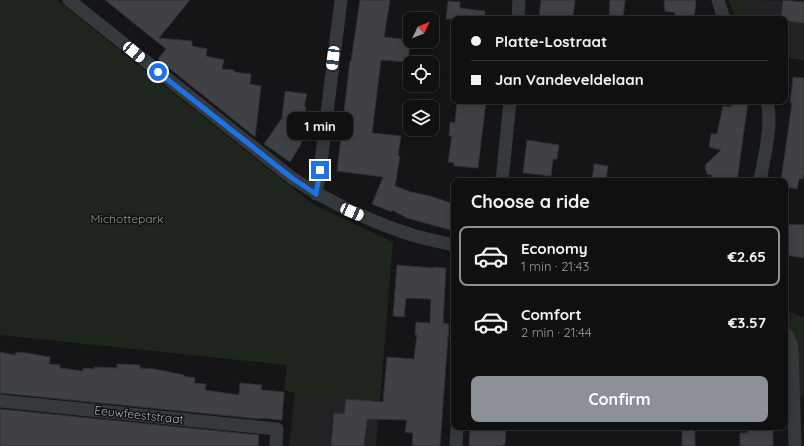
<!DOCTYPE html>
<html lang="en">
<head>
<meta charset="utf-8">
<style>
	body { margin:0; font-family:Quicksand,sans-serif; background:#1e1e1f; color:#f1f3f6; height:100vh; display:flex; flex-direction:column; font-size:15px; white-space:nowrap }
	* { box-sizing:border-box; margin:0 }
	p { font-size:13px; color:#9c9d9f }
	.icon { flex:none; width:22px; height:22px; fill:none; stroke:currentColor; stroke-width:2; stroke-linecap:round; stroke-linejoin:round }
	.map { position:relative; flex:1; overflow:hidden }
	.details { position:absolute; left:451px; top:178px; width:337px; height:252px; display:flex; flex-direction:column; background:#101011; border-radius:8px; box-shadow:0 2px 10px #0003,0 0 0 1px #303031 }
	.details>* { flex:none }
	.top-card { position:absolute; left:451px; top:16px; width:337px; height:88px; border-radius:8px; box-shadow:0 2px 10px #0003,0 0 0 1px #303031; display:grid; align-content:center; height:88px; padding:0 20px; background:#101011 }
	.needle { width:26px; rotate:47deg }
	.fabs { position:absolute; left:403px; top:12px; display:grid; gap:8px }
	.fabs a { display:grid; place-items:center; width:36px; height:36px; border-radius:8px; background:#101011; box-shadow:0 2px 10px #0003,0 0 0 1px #303031; font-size:20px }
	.end { position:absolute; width:18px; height:18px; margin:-9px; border:5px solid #1a73e8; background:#fff; box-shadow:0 0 0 2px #fff }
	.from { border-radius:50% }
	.bubble { position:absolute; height:28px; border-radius:8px; background:#101011; box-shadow:0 2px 10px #0003,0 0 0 1px #303031; font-size:13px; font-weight:700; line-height:28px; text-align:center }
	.car { position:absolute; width:12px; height:24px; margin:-12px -6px; border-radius:5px; box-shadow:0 0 3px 1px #0007; background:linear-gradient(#fff 24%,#345 0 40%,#fff 0 76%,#345 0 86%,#fff 0) }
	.top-card b { display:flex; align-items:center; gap:14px; height:38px; font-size:15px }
	.top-card b+b { border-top:1px solid #303031 }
	.top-card i { width:10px; height:10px; background:#f1f3f6 }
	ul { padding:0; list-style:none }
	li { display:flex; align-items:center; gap:12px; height:60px; margin:0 8px 6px; padding:0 12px; border:2px solid transparent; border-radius:8px }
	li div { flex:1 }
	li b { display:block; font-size:15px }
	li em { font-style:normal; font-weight:700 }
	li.current { border-color:#8c9099 }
	li>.icon { width:36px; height:36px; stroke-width:1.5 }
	h2 { padding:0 20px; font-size:18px; line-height:48px }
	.action { display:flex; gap:8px; margin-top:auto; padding:8px 20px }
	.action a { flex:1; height:46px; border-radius:8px; background:#8c9099; color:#fff; font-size:16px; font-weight:700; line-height:46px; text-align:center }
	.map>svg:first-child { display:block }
</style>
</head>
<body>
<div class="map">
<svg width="804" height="446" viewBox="0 0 804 446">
	<rect width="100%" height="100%" fill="#151517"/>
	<path fill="#212224" d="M749,0L804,1V60L785,58V19H747Z
		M295,393L380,401L376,446H289Z"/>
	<path fill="#1e251d" d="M0,0H57L314,205L393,242L380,401L295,393L284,390L287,365L0,335Z
		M729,0H749L747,19H735Z
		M787,311L804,317V394L794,408C792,390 780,324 787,311Z"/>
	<path fill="#3f4144" stroke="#2f3033" d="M105,0H190L159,38L192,41V46L207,49L206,56L224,60L222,69L234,70V72L251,74L250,84L261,86L255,137L158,59L166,49Z
		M360,0H390L384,37L410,40L408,62L381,60L372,133L401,136L398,156H400L395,186L411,192L430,196L454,204V231L407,218L392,210V212L372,204L383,177L337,171L350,61H351Z
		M541,0H575L573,19H539Z
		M610,0H625L623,19H609Z
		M664,0H696L694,19H675V13L665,11Z
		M783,0L804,2V23L785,21V19H781Z
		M448,1L460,2V8L485,11L484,19H446Z
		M793,77L804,78V173L803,179H799L797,189L785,187V181H781L792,103H790Z
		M285,91L307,94L304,106L306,107L301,144L290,162L264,144L282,118Z
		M457,101H486L478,168L454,166V163L448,162L452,136H449L450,122L455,123Z
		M732,101L748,102L737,181L725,179L724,181H710L712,175L707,174L705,167L706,164L721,150L709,147L711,134H717L723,106L731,107Z
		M527,140L559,145L557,159H553L551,176L523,173Z
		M594,164L608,166L606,181H592Z
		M785,224L804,225V258L785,255Z
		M397,265L433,268V267L446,268L443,323L449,324L440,446H412L413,433L405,432L407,420L367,419L364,446H331L334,413L344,414L346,399L383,402L387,357L414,359L417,335H415L416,322L430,323L431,299L406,298L404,317L393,316Z
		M0,352L15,355L16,352L27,353L50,357L49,364L60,365V368L83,371V368L94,369V367L117,368V364L140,365V368L155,369L184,375L183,376L195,378L194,383L206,384L205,390L239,395L240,383L262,385L261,390L284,392L282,420L260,418V419L0,393Z
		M0,409L259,435L258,446H0Z
		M470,427L506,428L505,445H503V446H469Z
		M682,427H695V446H682Z
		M748,427H773V446H740V433H747Z"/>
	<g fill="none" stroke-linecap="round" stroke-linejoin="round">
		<path stroke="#36393c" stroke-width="13" d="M69,0L292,178C329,202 369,221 412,235C426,239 440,242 454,245
			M718,0L724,19
			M518,19L519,0
			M502,181L510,101
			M760,181C764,157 773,125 767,101
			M316,194L320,170L341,0
			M785,334L788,336L792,347L795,446
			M0,401L277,429L276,446
			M456,446L457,427"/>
	</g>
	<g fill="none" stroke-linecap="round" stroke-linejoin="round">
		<path stroke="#1a73e8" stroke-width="5" d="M158,72L292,178L316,194L320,170"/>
	</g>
	<g text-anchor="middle" stroke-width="3" stroke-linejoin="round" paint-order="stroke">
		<g font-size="12" fill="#84a47c" stroke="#101012">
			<text x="127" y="223">Michottepark</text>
		</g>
		<g font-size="12" fill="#a6b0b8" stroke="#101012">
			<text transform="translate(139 415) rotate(6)" y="4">Eeuwfeeststraat</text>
		</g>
	</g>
</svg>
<div class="fabs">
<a><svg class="needle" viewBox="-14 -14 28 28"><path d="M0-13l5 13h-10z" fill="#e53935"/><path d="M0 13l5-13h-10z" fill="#9c9d9f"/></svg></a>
<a><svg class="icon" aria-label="locate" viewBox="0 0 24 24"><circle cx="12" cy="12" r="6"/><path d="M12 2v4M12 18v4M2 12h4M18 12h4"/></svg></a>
<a><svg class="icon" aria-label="layers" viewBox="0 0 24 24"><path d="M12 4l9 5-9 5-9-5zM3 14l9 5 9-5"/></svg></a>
</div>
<i class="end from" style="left:158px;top:72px"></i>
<i class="end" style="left:320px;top:170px"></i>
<div class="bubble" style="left:287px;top:112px;width:66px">1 min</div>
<i class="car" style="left:134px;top:52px;rotate:130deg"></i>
<i class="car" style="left:333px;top:58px;rotate:187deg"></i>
<i class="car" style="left:352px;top:212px;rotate:114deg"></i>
<div class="top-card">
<b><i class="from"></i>Platte-Lostraat</b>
<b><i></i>Jan Vandeveldelaan</b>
</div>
<section class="details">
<h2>Choose a ride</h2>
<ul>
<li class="current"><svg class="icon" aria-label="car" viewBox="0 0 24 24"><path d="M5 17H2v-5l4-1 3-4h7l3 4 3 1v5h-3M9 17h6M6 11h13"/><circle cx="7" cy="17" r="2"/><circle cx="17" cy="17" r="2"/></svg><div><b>Economy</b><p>1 min · 21:43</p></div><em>€2.65</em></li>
<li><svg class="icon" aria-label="car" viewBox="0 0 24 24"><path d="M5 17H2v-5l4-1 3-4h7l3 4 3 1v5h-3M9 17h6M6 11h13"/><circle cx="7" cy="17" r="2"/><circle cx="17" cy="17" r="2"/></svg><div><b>Comfort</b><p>2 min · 21:44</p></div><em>€3.57</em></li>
</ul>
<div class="action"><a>Confirm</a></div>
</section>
</div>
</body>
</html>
